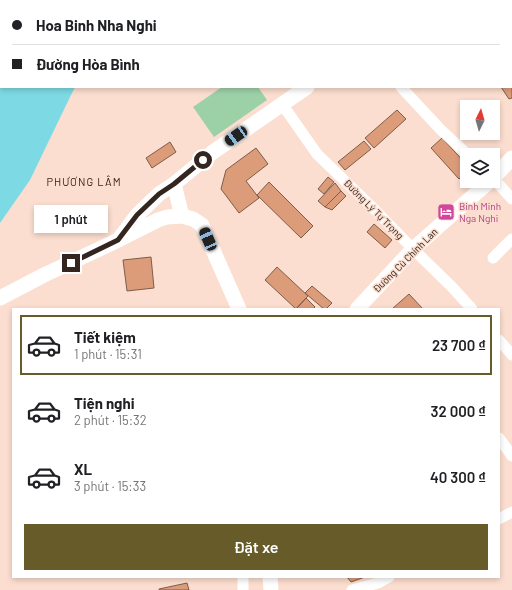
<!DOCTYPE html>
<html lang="vi">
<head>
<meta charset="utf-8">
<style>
	body { margin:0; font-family:Barlow,sans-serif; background:#f2f2f2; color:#202124; height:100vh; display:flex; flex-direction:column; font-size:15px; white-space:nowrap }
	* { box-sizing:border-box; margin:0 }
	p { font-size:13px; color:#757577 }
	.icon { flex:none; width:22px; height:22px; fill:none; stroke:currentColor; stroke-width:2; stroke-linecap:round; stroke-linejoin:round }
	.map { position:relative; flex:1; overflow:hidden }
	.side { position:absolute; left:12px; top:308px; width:488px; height:270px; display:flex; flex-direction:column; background:#fff; border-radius:0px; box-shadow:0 2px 6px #0003 }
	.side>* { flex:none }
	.banner { position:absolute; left:0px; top:0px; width:512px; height:88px; box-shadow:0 2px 6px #0003; display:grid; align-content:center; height:88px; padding:0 12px; background:#fff }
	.needle { width:26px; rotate:5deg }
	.tools { position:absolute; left:460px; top:100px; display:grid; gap:8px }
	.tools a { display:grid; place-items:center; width:40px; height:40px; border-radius:0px; background:#fff; box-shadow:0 2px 6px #0003; font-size:20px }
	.end { position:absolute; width:18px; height:18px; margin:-9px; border:5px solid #34261f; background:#fff; box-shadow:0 0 0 2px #fff }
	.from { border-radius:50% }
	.bubble { position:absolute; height:28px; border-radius:0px; background:#fff; box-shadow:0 2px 6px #0003; font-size:13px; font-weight:600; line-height:28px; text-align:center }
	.car { position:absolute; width:12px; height:24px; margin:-12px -6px; border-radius:5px; box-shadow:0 0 3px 1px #0007; background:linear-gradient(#222 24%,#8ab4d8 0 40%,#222 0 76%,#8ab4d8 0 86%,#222 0) }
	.banner b { display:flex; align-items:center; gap:14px; height:38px; font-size:15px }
	.banner b+b { border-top:1px solid #e0e0e0 }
	.banner i { width:10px; height:10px; background:#202124 }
	ul { padding:7px 0 0; list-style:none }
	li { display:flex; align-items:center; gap:12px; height:60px; margin:0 8px 6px; padding:0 4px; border:2px solid transparent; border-radius:0px }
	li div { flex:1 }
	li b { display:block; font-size:15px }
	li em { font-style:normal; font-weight:600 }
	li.active { border-color:#675c29 }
	li>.icon { width:36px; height:36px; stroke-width:1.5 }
	.action { display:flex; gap:8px; margin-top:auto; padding:8px 12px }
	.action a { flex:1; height:46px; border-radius:0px; background:#675c29; color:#fff; font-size:16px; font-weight:600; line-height:46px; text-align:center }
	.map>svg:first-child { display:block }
</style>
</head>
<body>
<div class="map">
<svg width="512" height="590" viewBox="0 0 512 590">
	<rect width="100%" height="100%" fill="#fbdecf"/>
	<path fill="#9cd1a8" d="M222,87H258L267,100L214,137L193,107Z"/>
	<path fill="#7ddae4" d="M0,0H191L190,1H1V87H75L71,95L30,180L0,223Z"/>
	<path fill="#dc9c7a" stroke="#7c5d4c" d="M512,70V98L509,99L501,87H511V71Z
		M397,110L406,119L374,148L365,138Z
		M442,138L467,165V171L459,179L431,148Z
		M364,141L371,149L345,170L338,162Z
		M170,142L176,152L152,168L146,158Z
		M256,148L268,164L246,181L259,198L239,213L221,189L226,170Z
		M328,177L334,182L324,194L318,189Z
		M269,182L313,226L301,238L257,195Z
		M335,183L341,191L325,207L318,201Z
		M341,191L346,196L332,210L325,207Z
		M374,224L392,240L385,248L367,232Z
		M151,257L154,288L127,291L123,260Z
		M277,267L308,296L296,309L265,280Z
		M312,286L332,303L326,309H324L305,293Z
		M409,294L423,309H392Z
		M306,298L315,307L313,309H296Z
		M347,577H365L351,582Z
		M187,583L189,590H159V589Z"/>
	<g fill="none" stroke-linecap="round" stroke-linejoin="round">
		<path stroke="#fff" stroke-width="11" d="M485,0V1
			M511,45L512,46
			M401,87L441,130L468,155
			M282,104L317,154L375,210L413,249L452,287L472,309
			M493,178L512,199
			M493,258L512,239
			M499,340L512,355
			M499,438L512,456
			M499,519L512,512
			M243,577V590
			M352,590L378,583L389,577"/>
		<path stroke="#fff" stroke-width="15" d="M446,1L447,0
			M493,178L512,158
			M182,216L174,184L213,152L307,87
			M120,238L137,215L159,194L174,184
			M0,298L44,275L110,244L158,220L167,217L182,216L193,219L202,225L239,309
			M357,309L413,249L490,181
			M270,577L271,590"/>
	</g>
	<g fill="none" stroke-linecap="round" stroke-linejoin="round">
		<path stroke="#34261f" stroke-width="5" d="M71,263L118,240L137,215L159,194L174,184L203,160"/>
	</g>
	<defs>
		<g id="hotel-square" transform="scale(0.9)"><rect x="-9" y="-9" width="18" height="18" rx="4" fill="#d1479c" stroke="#fbdecf"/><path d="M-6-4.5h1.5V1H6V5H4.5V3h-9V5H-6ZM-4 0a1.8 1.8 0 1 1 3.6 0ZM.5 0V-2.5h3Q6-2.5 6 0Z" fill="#fff"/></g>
	</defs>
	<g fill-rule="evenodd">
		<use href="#hotel-square" x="446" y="212"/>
	</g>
	<g text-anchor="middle" stroke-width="3" stroke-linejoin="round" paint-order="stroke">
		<g font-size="10" fill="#b23c85" stroke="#fbdecf" text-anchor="start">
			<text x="459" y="210">Binh Minh<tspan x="459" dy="12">Nga Nghi</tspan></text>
		</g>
		<g font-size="10" fill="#34261f" stroke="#fbdecf">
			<text transform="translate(374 209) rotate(45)" y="4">Đường Lý Tự Trọng</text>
			<text transform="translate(405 260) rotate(-45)" y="4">Đường Cù Chính Lan</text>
		</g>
		<g font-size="11" letter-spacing="1" fill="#3e2314" stroke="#fbdecf">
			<text x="84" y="186">PHƯƠNG LÂM</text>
		</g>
	</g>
</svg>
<div class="tools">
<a><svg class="needle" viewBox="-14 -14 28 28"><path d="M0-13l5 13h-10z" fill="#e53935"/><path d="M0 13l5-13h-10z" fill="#757577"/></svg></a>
<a><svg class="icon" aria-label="layers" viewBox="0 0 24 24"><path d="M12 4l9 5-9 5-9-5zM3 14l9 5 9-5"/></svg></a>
</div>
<i class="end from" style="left:203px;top:160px"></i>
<i class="end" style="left:71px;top:263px"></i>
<div class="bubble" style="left:34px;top:205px;width:74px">1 phút</div>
<i class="car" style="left:236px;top:136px;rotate:235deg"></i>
<i class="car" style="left:208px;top:239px;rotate:336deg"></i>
<div class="banner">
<b><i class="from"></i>Hoa Binh Nha Nghi</b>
<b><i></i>Đường Hòa Bình</b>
</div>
<section class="side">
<ul>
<li class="active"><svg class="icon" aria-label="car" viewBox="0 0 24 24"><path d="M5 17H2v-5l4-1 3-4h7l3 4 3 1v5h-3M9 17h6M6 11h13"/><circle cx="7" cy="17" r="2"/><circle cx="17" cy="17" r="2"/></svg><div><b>Tiết kiệm</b><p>1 phút · 15:31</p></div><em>23 700 ₫</em></li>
<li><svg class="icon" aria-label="car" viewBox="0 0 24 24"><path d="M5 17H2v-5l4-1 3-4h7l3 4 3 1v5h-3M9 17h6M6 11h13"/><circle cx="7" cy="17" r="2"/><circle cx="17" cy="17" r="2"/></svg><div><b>Tiện nghi</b><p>2 phút · 15:32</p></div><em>32 000 ₫</em></li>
<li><svg class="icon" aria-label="car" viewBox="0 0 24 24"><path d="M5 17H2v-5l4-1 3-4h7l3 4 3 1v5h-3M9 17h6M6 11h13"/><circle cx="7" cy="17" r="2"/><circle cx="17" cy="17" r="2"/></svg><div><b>XL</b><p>3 phút · 15:33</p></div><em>40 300 ₫</em></li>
</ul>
<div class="action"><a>Đặt xe</a></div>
</section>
</div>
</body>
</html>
